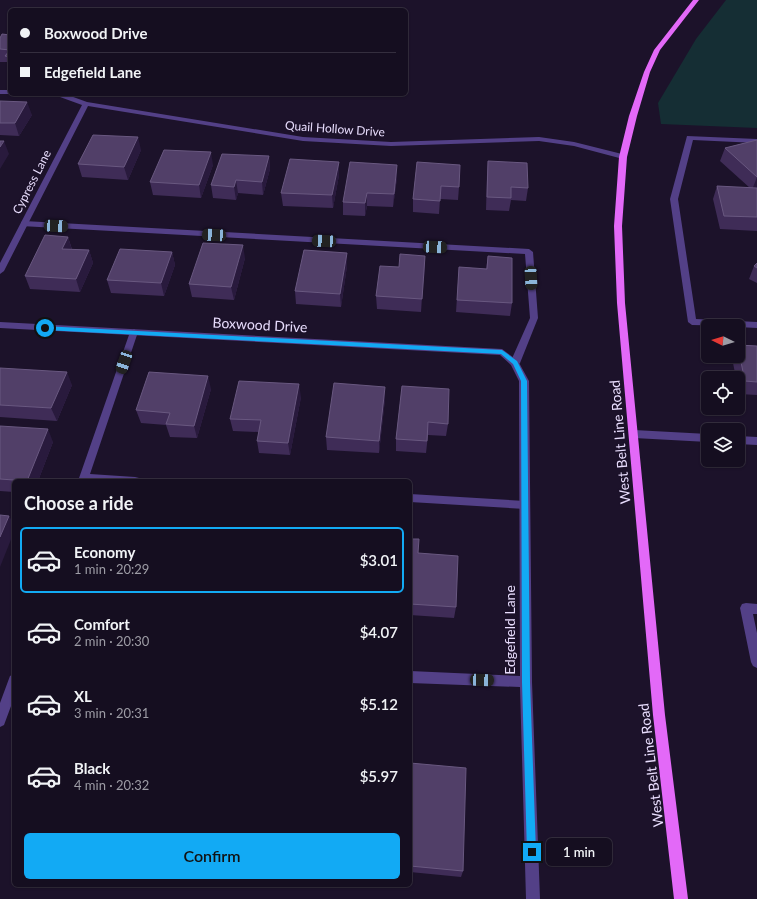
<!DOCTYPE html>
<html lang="en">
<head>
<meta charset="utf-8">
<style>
	body { margin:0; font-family:Lato,sans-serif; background:#221c2d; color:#f1f3f6; height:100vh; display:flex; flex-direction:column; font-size:15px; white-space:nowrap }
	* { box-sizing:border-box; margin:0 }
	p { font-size:13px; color:#9d9ca5 }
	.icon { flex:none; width:22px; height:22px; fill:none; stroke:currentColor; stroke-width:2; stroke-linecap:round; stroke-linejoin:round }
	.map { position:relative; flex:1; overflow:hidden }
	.side { position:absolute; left:12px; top:479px; width:400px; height:408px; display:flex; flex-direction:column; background:#150e20; border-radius:6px; box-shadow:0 1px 3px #0004,0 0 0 1px #342e3e }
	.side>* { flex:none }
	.banner { position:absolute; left:8px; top:8px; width:400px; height:88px; border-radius:6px; box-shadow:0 1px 3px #0004,0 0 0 1px #342e3e; display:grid; align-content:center; height:88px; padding:0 12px; background:#150e20 }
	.needle { width:26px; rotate:275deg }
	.buttons { position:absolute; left:701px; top:319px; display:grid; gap:8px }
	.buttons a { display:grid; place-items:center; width:44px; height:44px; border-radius:6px; background:#150e20; box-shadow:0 1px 3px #0004,0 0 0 1px #342e3e; font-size:20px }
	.end { position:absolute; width:18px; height:18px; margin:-9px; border:5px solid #12aaf4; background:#111; box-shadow:0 0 0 2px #111 }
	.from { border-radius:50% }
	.bubble { position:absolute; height:28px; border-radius:6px; background:#150e20; box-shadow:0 1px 3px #0004,0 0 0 1px #342e3e; font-size:13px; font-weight:600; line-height:28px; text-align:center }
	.car { position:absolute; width:12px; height:24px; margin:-12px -6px; border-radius:5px; box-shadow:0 0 3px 1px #0007; background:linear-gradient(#222 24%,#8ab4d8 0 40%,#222 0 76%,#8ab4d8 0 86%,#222 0) }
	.banner b { display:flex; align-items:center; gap:14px; height:38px; font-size:15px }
	.banner b+b { border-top:1px solid #342e3e }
	.banner i { width:10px; height:10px; background:#f1f3f6 }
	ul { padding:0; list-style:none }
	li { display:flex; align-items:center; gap:12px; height:66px; margin:0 8px 6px; padding:0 4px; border:2px solid transparent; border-radius:6px }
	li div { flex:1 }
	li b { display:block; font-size:15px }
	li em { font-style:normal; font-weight:600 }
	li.selected { border-color:#12aaf4 }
	li>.icon { width:36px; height:36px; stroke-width:1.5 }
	h2 { padding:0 12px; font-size:18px; line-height:48px }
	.action { display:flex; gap:8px; margin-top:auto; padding:8px 12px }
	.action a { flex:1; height:46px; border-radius:6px; background:#12aaf4; color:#111; font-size:16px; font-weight:600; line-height:46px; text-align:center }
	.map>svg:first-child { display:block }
</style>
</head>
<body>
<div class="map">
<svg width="757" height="899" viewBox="0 0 757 899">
	<rect width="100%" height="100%" fill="#1c122a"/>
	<path fill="#152e34" d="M726,0H757V128L661,124L658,103L696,39Z"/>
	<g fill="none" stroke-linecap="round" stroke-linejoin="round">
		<path fill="#534087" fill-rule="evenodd" d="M687,136L757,139V143L693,140L678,199L696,319L757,322V328L738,327V326L692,325L688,322L670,199Z
			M24,221L529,249L533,252L538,318L520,363L518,365H512L510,363L530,318L525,254L21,226V222Z
			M134,329L138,332L90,474L135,477L139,478L140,481H78L130,332Z
			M410,494L525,501L529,502L530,505L529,508L525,509L410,502Z
			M746,603L757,604V614H753L757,633V668L753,666L751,662L740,608L742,604Z
			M14,674V698L4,725L0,727V703L10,676Z"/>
		<path fill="#534087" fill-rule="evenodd" d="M0,90H10V94H0Z
			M44,94H65L87,102L303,137L391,142L539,137L574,142L626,155L627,157L623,159L574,146L539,141L391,146L303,141L88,106L4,271L0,274V263L82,105L60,97L47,96Z
			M0,322L502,349L518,361L529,381L532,682L540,899H526L520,687L410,683V671L520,676L519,381L511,365L500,355L0,328Z
			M634,430L708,434V442L634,438L631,437L629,434L631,431Z
			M738,436L757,437V445L738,444Z"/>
		<path fill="#e369f8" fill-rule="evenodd" d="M693,0H699L660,50L650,72L637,116L627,157L622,226L625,303L665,715L688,899H674L653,715L617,303L614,226L619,157L629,116L644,72L654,50Z"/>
	</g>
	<path fill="#3f2c57" d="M10,35V69H9L7,62H0V38Z
		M0,101L32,115L19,136L0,135Z
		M757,140V231L720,229L713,199L717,186L750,188L720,161L725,148Z
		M141,150L128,180L82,177L78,164Z
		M269,156L270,169L263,195L238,193L236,200L213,198L211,185Z
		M488,161L528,188L526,201L511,200L509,211L486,210L487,174Z
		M339,162V175L333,208L283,206L281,193Z
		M417,162L459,187L458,200L440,199L439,214L413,212V199Z
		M213,165L201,198L153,195L150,182Z
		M397,178L393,207L367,206L365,216L343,215V202Z
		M68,237L72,249L89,250L93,263L80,292L30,289L25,276Z
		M172,252L175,265L164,296L111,293L107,280Z
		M425,256L421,312L377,309L376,296L399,267Z
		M488,256L512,303L510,316L456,312L459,267L486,269Z
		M245,258L234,300L192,297L189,284Z
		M757,263V283L749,279L754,266Z
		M347,266L341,307L296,304L295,291Z
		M738,345L757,346V395L739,394L738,387V378H736L732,358V356H738Z
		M0,368L72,385L57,421L0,417Z
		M402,386L448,424L446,436L428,435L426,453L396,451V439Z
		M211,389L197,438L170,437L166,425L141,423L136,410Z
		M301,397L290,455L259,453L257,441L259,432L233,431L230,419Z
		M385,399L379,453L327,450L326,437Z
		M0,426L53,442L38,481H14V492L0,491Z
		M410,539L418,553L456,607L454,618L410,615Z
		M410,763L463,871L461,877L410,872Z"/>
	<path fill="#291a3d" d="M27,102L32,115L19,136L15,123Z
		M138,137L141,150L128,180L124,167Z
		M4,141L9,154L0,169V147Z
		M211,152L213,165L201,198L199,185Z
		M269,156L270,169L263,195L262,182Z
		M339,162V175L333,208L332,195Z
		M397,165V178L393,207L394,194Z
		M757,177V189L752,190Z
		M236,180L238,193L236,200L234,187Z
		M367,193V206L365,216V203Z
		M68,237L72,250L62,249Z
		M243,245L245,258L234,300L231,287Z
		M89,250L93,263L80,292L76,279Z
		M172,252L175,265L164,296L161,283Z
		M347,253V266L341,307L340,294Z
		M425,256V269L421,312L422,299Z
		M67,372L72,385L57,421L51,408Z
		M208,376L211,389L197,438L194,426Z
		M299,384L301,397L290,455L288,443Z
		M385,387V399L379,453V441Z
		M48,429L53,442L38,481H27Z
		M9,516L14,524V532L0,567V537Z"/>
	<path fill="#513f68" stroke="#695880" d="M2,34L10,35V57L5,56L10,50L0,49V38Z
		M0,101L27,102L15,123H0Z
		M93,135L138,137L124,167L78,164Z
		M757,140V177L725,148Z
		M0,141H4L0,147Z
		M164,150L211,152L199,185L150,182Z
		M222,154L269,156L262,182L236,180L234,187L211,185Z
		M290,159L339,162L332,195L281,193Z
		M488,161L527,163L528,188L511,187V198L487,197Z
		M350,162L397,165L394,194L367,193L365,203L343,202Z
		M417,162L460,165L459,187L441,186L440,201L413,199Z
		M717,186L757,188V217L724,216Z
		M45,235L68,237L62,249L89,250L76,279L25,276Z
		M203,243L243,245L231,287L189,284Z
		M120,249L172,252L161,283L107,280Z
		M304,250L347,253L340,294L295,291Z
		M400,254L425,256L422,299L376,296L380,266L399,267Z
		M488,256L512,258V303L457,300L459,267L487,269Z
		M757,263V268L754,266Z
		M738,345L757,346V382L745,381L738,348Z
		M0,368L67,372L51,408L0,405Z
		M149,372L208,376L194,426L166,424L170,413L136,410Z
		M239,381L299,384L288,443L257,441L261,420L230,419Z
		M334,383L385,387L379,441L326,437Z
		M402,386L449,389L448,424L428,422L427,441L396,439Z
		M0,426L48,429L27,481L0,479Z
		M0,515L9,516L0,537Z
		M410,539H419L418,553L458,556L456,607L410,604Z
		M410,763L466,768L463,871L410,866Z"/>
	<path fill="#12aaf4" d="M43,326L502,350L517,361L527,381L530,682L536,852L535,856L532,857L528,856L527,852L522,682L521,381L513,364L501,354L45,330L42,328Z"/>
	<g text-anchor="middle" stroke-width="3" stroke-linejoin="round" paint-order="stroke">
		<g font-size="12" fill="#e8ddfd" stroke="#1c122a">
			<text transform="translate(335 129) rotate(4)" y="4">Quail Hollow Drive</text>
			<text transform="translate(32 182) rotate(-63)" y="4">Cypress Lane</text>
		</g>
		<g font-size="14" fill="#e8ddfd" stroke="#1c122a">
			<text transform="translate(260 325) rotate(3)" y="5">Boxwood Drive</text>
			<text transform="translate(620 442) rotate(-95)" y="5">West Belt Line Road</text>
			<text transform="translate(510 630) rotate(-90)" y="5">Edgefield Lane</text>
			<text transform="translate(651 765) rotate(-97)" y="5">West Belt Line Road</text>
		</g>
	</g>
</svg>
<div class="buttons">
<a><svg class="needle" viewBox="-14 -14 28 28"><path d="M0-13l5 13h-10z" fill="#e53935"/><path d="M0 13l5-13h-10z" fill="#9d9ca5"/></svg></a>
<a><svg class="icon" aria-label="locate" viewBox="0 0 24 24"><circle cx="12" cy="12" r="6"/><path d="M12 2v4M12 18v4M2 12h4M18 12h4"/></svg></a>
<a><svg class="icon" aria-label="layers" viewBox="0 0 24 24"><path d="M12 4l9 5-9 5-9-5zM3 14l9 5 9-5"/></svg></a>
</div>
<i class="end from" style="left:45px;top:328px"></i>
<i class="end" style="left:532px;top:852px"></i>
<div class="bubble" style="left:546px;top:838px;width:66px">1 min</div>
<i class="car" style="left:56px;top:226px;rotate:93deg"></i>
<i class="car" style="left:214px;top:235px;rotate:273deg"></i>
<i class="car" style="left:324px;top:241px;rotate:273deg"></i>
<i class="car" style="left:435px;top:247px;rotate:93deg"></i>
<i class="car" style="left:531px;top:278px;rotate:177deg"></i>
<i class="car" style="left:124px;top:362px;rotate:199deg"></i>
<i class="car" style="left:482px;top:680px;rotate:92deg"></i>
<div class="banner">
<b><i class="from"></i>Boxwood Drive</b>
<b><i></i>Edgefield Lane</b>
</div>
<section class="side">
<h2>Choose a ride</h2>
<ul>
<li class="selected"><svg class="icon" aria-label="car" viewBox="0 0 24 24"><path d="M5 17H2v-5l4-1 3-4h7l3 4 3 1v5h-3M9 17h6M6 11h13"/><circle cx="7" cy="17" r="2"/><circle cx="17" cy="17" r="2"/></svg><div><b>Economy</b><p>1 min · 20:29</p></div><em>$3.01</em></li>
<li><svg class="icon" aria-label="car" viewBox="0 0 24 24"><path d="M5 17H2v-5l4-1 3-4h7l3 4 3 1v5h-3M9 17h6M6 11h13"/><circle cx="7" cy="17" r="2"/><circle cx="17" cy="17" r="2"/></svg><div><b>Comfort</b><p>2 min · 20:30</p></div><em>$4.07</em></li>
<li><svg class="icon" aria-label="car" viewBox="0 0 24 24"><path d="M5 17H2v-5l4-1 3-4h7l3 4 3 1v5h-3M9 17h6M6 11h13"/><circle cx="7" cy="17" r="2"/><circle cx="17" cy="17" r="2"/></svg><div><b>XL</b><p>3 min · 20:31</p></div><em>$5.12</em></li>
<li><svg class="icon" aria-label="car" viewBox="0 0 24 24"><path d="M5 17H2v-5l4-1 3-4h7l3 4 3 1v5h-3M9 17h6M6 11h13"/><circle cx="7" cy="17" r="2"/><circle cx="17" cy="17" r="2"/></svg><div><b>Black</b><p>4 min · 20:32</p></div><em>$5.97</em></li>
</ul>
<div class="action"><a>Confirm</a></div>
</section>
</div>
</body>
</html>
